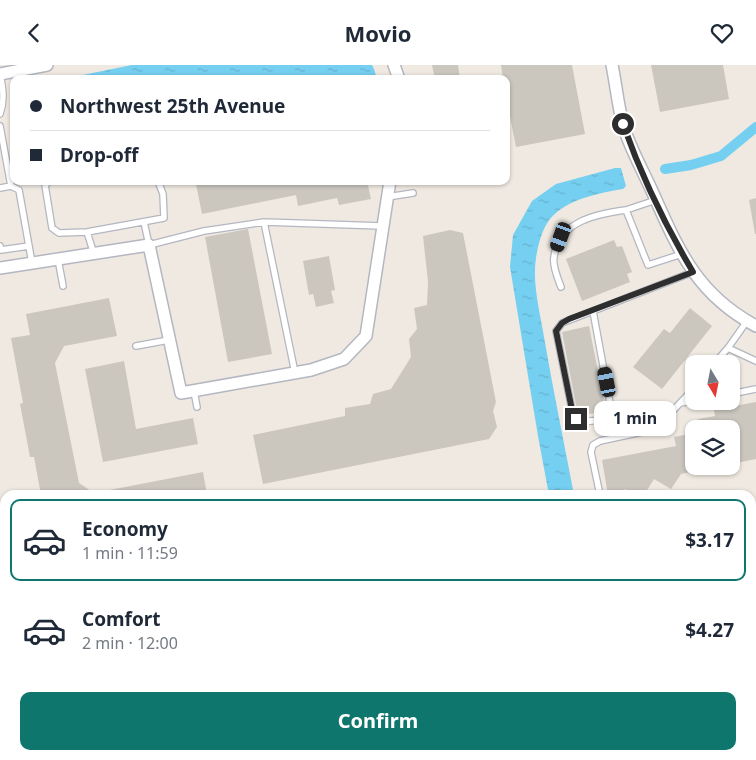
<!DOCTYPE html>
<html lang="en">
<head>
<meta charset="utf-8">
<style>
	body { margin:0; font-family:"Noto Sans",sans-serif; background:#f6f6f7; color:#1f2937; height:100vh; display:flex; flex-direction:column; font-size:19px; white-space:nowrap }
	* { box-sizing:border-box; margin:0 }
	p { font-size:16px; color:#747a83 }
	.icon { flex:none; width:28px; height:28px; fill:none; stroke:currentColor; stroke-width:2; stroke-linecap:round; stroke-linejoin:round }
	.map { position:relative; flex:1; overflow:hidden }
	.details { position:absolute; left:0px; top:425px; width:756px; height:270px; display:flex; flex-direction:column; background:#fff; border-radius:15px 15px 0 0; box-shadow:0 1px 4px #0004 }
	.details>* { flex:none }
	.banner { position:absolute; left:10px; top:10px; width:500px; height:110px; border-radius:10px; box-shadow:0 1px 4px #0004; display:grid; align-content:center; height:110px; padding:0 20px; background:#fff }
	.needle { width:32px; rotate:170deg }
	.fabs { position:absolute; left:685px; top:290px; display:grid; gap:10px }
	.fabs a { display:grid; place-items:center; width:55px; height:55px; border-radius:10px; background:#fff; box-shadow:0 1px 4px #0004; font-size:25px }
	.end { position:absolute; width:22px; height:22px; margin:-11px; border:6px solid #2e2e2e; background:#fff; box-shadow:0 0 0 2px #fff }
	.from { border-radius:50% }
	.bubble { position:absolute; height:35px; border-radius:10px; background:#fff; box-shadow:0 1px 4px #0004; font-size:16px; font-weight:700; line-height:35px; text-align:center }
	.car { position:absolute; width:15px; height:30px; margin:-15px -8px; border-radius:6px; box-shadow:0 0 4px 1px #0007; background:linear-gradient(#222 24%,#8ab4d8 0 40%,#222 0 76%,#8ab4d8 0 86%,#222 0) }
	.banner b { display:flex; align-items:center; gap:18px; height:48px; font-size:19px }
	.banner b+b { border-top:1px solid #e0e1e3 }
	.banner i { width:12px; height:12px; background:#1f2937 }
	ul { padding:9px 0 0; list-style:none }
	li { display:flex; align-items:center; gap:15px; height:82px; margin:0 10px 8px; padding:0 10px; border:2px solid transparent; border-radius:10px }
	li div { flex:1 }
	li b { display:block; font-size:19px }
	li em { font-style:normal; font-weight:700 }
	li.on { border-color:#0f766e }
	li>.icon { width:45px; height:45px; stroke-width:1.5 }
	.button { display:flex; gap:10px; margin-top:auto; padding:10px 20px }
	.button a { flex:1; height:58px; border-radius:10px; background:#0f766e; color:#fff; font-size:20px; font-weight:700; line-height:58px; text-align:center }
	header { display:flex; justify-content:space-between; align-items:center; height:65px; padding:0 20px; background:#fff; font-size:22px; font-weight:700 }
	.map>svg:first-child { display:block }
</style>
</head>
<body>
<header><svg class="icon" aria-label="back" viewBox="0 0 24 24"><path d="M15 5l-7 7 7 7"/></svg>Movio<svg class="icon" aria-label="heart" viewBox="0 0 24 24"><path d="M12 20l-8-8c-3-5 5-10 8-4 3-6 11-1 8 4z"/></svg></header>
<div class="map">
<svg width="756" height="695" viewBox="0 0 756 695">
	<defs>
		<pattern id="water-ripples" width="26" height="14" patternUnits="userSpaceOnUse" patternTransform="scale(1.25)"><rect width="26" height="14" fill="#75cff0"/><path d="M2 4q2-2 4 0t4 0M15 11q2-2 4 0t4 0" fill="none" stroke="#66b2ce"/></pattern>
	</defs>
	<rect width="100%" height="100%" fill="#efe9e1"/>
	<path fill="url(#water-ripples)" d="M132,0H372L374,4L377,14H63Z
		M615,103H621L626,121L623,124C600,128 566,134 550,154C542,164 538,180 536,193C532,218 540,247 544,272C553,325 564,377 574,430H549L538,371L510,202L513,170L532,136L556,119Z"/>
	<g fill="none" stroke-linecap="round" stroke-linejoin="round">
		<path stroke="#75cff0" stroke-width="10" d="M665,104L691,100L721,91L756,62"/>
	</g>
	<path fill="#cbc7bf" d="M432,0H458L460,14H435Z
		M501,0H572L585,69L516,82L506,30V14H503Z
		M651,0H723L729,34L660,47Z
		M212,116H367L371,134L339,140L337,133L298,141L296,130L202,149L196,119Z
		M756,133V169H755L749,135Z
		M248,164L272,289L228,297L205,172Z
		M450,165L463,168L496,337L493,346L497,362L489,374L263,419L253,370L345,351V343L370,339L373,329L391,324L411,292L409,274L417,264L414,243L427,240L428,217L423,171Z
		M614,175L617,182L622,181L632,207L627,209L630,217L582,236L566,194Z
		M329,191L335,225L331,226L334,238L316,242L313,229L309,230L303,196Z
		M109,233L117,271L64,281L55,298L79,418L94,428L203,407L207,430H41L34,392H30L20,339L23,338L11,273L30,270L26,249Z
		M690,243L712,261L662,324L633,302L664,264L670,268Z
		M589,261L606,346L578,351L562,267Z
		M124,296L136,364L193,353L198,379L103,397L85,304Z
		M756,337V394L731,399V364H700L698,354L715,351L714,345Z
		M694,368V401L715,402L681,409L671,424L654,414L644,430H634L625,424L621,430H608L602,395L676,381L674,372Z
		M756,451V479L751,481V452Z
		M756,546V591L751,592V547Z"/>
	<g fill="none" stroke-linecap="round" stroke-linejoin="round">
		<g stroke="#b4b7c1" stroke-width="8">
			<path id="lane" d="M0,49C5,35 3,23 0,9
				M0,61L11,121L19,125L32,198
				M50,116L45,120L52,163L59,168L87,167L164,153L163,129L158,116
				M0,123L11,121
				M387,132L413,128
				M656,135L626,145L648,200L682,189
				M144,157L149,180L204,166L264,157L382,161
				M264,157L295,308
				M87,167L94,189
				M0,181L1,185L29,181
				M58,194L63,221
				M561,222C558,214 552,200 554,192C559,156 596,149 626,145
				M593,246L562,258L556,266L572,345L575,354C589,358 603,357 611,344L593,246L693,207
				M136,281L169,275
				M728,283L756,296
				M714,299L728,283L747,256
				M194,326L197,342
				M731,329L756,324
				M680,338L694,336
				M600,430L591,387L593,380L600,376L656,364L694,323
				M0,527L5,526
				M751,531L756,530
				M71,690L72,695
				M113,690L114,695
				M138,690L148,694L169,690
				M314,690L315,695
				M722,690L723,695"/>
		</g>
		<g stroke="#b4b7c1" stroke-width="14">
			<path id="street" d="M394,0L399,14
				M612,0C616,20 618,40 623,60C630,83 642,104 652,126C678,184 696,229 756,261
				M0,9L47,0
				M0,203L149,180L181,328L311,305L344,294L366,271L390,116"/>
		</g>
		<g stroke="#b4b7c1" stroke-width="19">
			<path id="secondary" d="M0,558L5,584
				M0,689L1,695
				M26,690L27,695"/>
		</g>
		<g stroke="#c9c9c9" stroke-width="21">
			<path id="primary" d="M751,634L756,633
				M751,658L756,657
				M423,695L451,690
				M558,695L584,690"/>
		</g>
		<path stroke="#c9c9c9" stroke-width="2" stroke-dasharray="4 2.5" stroke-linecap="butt" d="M250,690L251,695"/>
		<use href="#lane" stroke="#fff" stroke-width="5.5"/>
		<use href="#street" stroke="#fff" stroke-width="11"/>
		<use href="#secondary" stroke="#fff" stroke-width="16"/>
		<use href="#primary" stroke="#f2d163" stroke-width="19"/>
	</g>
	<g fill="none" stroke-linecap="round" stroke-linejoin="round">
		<path stroke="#2e2e2e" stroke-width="6" d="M576,354L572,345L556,266L562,258L569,254L693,207C665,160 641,110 623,59"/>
	</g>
</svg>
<div class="fabs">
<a><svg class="needle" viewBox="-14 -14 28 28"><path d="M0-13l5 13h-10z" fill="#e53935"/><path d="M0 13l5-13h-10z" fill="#747a83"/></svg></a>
<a><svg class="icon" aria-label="layers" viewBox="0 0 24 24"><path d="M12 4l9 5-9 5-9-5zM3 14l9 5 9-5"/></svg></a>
</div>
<i class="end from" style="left:623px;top:59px"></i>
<i class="end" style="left:576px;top:354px"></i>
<div class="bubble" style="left:594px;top:336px;width:82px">1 min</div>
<i class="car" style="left:561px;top:172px;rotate:200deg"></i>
<i class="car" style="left:607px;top:317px;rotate:349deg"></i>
<div class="banner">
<b><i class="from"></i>Northwest 25th Avenue</b>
<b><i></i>Drop-off</b>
</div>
<section class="details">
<ul>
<li class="on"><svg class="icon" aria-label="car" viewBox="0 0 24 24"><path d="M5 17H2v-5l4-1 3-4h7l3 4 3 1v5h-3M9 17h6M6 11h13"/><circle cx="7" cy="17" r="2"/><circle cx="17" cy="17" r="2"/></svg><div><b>Economy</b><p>1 min · 11:59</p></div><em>$3.17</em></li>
<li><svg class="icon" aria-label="car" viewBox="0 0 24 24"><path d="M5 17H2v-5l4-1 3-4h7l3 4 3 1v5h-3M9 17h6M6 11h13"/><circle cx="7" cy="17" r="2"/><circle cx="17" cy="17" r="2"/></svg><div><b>Comfort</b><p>2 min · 12:00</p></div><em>$4.27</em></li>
</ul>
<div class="button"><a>Confirm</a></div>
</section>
</div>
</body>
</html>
